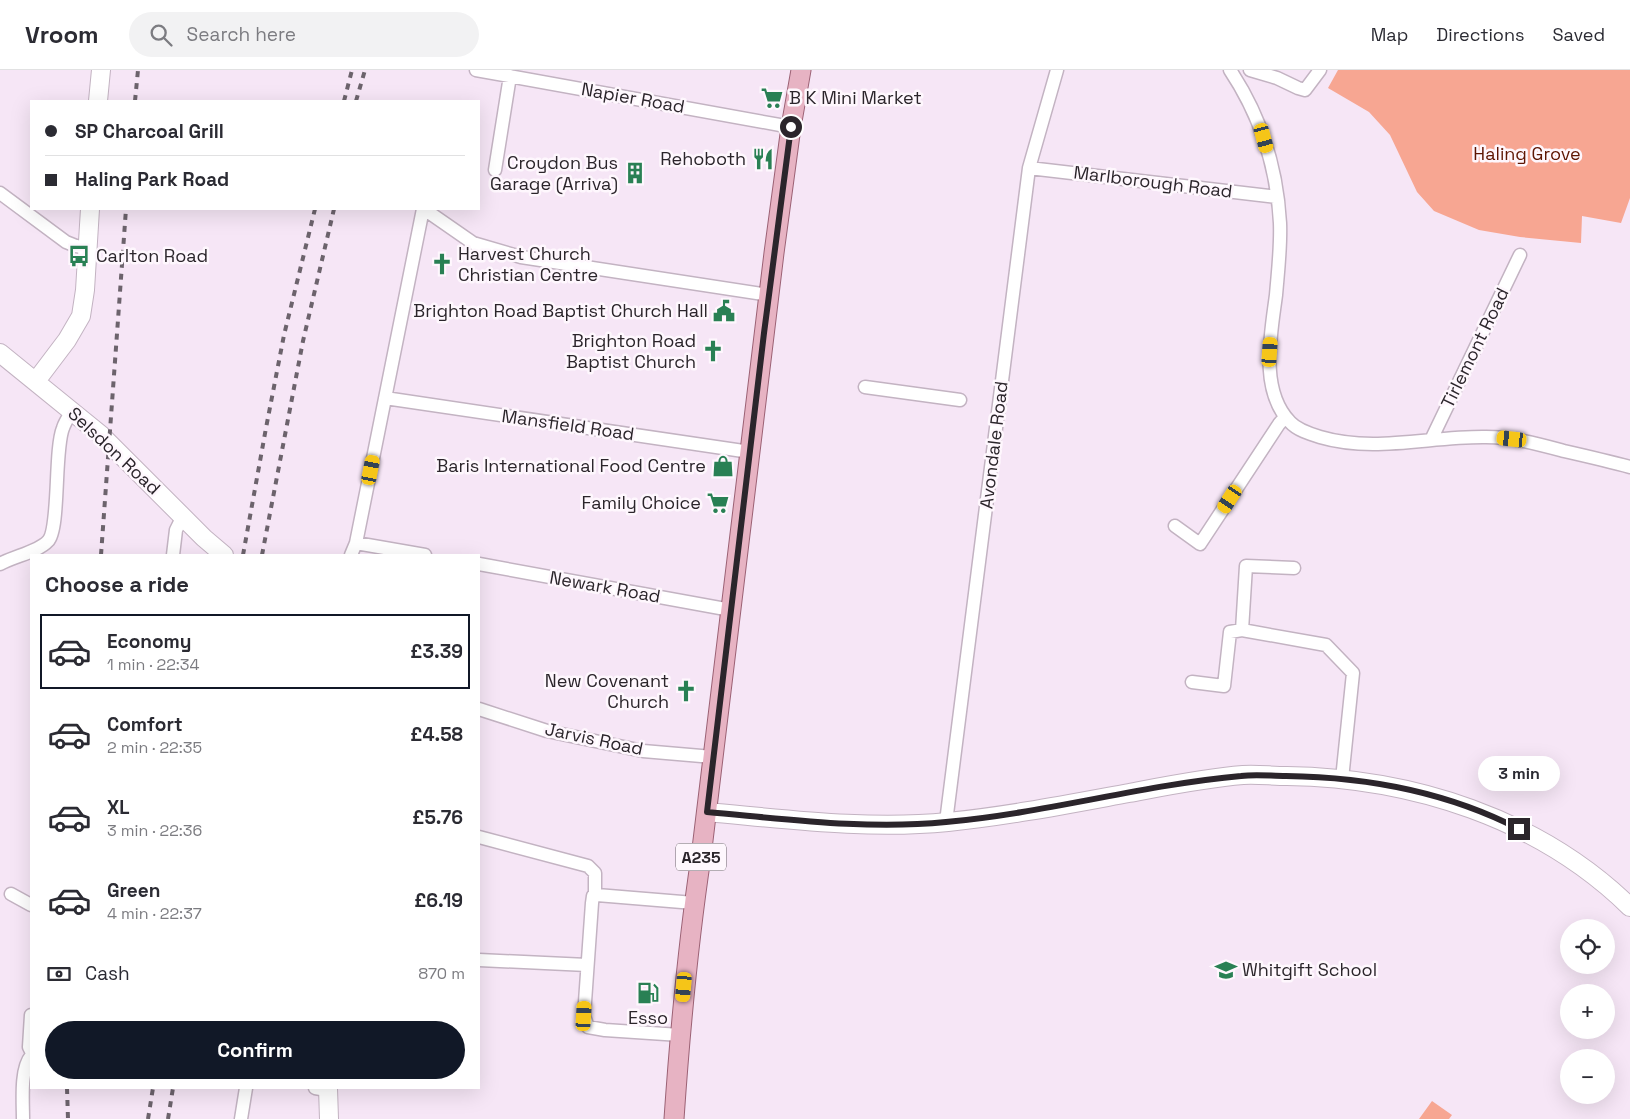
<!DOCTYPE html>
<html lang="en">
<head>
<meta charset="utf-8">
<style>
	body { margin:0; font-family:"Space Grotesk",sans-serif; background:#f2f2f3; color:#2b2b33; height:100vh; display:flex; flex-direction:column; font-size:19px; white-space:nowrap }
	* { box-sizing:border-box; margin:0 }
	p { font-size:16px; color:#7c7c81 }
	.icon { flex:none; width:28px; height:28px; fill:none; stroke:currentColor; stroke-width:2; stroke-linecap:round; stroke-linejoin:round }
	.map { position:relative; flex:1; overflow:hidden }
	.side { position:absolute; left:30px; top:484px; width:450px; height:535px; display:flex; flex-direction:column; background:#fff; border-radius:0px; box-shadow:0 5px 20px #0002 }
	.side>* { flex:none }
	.top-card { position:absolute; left:30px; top:30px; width:450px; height:110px; border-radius:0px; box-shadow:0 5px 20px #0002; display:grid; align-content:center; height:110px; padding:0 15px; background:#fff }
	.controls { position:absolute; left:1560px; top:849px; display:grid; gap:10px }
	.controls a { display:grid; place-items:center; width:55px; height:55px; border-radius:50%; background:#fff; box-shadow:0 5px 20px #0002; font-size:25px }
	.end { position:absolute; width:22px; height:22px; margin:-11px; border:6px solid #2b252b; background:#fff; box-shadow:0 0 0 2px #fff }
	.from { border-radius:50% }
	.bubble { position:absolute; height:35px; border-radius:18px; background:#fff; box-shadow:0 5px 20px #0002; font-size:16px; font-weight:800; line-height:35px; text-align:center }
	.car { position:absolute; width:15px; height:30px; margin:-15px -8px; border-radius:6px; box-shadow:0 0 4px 1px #0007; background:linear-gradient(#f5c518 24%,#345 0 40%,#f5c518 0 76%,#345 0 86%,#f5c518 0) }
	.top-card b { display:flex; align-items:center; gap:18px; height:48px; font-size:19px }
	.top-card b+b { border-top:1px solid #e1e1e2 }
	.top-card i { width:12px; height:12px; background:#2b2b33 }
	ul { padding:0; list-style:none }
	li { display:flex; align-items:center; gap:15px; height:75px; margin:0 10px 8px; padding:0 5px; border:2px solid transparent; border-radius:0px }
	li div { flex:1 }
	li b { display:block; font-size:19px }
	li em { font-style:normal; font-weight:800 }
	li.active { border-color:#111827 }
	li>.icon { width:45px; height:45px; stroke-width:1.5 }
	h2 { padding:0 15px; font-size:22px; line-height:60px }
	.pay { display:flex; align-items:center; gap:12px; height:55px; padding:0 15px; font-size:19px }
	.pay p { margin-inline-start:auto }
	.action { display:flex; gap:10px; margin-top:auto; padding:10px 15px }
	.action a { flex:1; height:58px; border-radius:30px; background:#111827; color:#fff; font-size:20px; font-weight:800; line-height:58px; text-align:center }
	header { display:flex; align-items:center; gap:30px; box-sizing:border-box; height:70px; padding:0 25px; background:#fff; border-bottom:1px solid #e1e1e2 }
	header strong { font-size:24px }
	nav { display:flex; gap:28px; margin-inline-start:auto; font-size:18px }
	.search { width:350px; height:45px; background:#f2f2f3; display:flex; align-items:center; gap:12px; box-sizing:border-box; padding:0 18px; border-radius:28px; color:#7c7c81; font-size:19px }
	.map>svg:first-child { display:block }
</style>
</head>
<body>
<header>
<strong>Vroom</strong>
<div class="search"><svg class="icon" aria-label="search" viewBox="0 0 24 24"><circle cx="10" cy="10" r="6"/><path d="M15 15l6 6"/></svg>Search here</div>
<nav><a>Map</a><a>Directions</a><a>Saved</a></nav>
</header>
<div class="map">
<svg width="1630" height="1049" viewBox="0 0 1630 1049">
	<rect width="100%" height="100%" fill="#f6e6f6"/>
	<path fill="#f7a692" d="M1338,0H1630V128L1621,153L1582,146L1581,173L1520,167L1479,160L1434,141L1417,122L1390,65L1369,42L1328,18Z
		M1432,1031L1452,1045L1449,1049H1419Z"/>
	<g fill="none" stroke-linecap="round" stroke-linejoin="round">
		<g stroke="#c3b3c2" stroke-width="15">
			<path id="street" d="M476,0L791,57
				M1230,0C1260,45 1277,98 1280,153C1281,177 1278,201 1276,225C1271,264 1259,320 1290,352C1297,360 1310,364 1320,367C1374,383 1431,366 1486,367C1513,367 1538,374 1564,381C1586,386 1608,391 1630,397
				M1250,0L1277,8L1298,18L1305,20L1320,0
				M1029,98L1277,127
				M495,100L510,6
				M0,123L66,172L76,176L87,178
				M424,139L473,173L521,187L769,225
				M865,317L960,330
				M385,328L750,382
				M1431,370L1520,185
				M1175,456L1200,474L1279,354L1285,347
				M356,473L425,485
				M173,485L176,460L183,446
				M351,485L356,473L423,139
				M0,494C14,486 38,482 48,471C60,459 54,380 63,358C65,352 69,346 72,341
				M479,494L731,540
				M1242,560L1246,496L1294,498
				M1192,612L1224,616L1230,562L1242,560L1326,575L1353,603L1342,709
				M479,639L547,661L643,681L713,687
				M946,752L1029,98L1057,0
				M479,767L588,796L595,803V825
				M11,824L31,835
				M479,890L587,895
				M31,945L29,977L31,981
				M680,965L605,960L588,957L584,946L592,833L593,826L597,825L694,833
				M315,1018L327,1020
				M23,1049C23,1032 20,999 31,986
				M241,1049L246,1018"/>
		</g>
		<g stroke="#c3b3c2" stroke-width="20">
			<path id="secondary" d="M98,31L101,0
				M0,283L101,365L204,468L224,485
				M36,311L67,270L81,246L85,220L90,139
				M707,742C786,749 868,760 948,752C1008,746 1069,734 1129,723C1166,716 1205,708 1243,705C1257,704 1272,706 1287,706C1412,708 1539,748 1630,837
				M328,1018L329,1049"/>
		</g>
		<g stroke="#9b6174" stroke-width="21">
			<path id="primary" d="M674,1049C680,961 688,874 701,787L774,183L791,57L801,0"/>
		</g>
		<use href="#street" stroke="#fff" stroke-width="12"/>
		<use href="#secondary" stroke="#fff" stroke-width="18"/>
		<use href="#primary" stroke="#e7b3c3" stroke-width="19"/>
		<path stroke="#6c636c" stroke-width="4" stroke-dasharray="6 6" stroke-linecap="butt" d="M135,31L138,0
			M344,31L352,0
			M356,31L365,0
			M101,485L126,139
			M243,485L266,358L284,265L315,139
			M262,485L303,271L334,139
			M67,1018L68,1049
			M148,1049L153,1018
			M168,1049L173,1018"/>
	</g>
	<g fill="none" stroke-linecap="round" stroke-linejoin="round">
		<path stroke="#2b252b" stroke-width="6" d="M791,57L764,263L707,742C786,749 867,760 946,752C1046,743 1142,715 1241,706C1256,704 1271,706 1286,706C1366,707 1447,722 1519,759"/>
	</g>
	<defs>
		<g id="supermarket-bare" transform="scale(1.725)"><path d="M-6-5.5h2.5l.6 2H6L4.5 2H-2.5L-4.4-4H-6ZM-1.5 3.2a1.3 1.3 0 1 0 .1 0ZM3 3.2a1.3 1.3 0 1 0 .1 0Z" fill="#298054" stroke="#fef7fd" stroke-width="2.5" paint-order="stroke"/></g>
		<g id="restaurant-bare" transform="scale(1.725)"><path d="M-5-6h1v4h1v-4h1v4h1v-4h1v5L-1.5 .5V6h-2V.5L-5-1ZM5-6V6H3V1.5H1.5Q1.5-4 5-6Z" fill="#298054" stroke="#fef7fd" stroke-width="2.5" paint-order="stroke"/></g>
		<g id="building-bare" transform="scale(1.725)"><path d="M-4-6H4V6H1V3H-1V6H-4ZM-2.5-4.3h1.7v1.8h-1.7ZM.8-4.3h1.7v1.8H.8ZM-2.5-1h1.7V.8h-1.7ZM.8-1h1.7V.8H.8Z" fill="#298054" stroke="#fef7fd" stroke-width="2.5" paint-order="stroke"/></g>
		<g id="bus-bare" transform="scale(1.725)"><path d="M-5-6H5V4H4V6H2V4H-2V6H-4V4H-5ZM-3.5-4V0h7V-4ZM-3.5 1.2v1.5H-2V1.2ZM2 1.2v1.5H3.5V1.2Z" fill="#298054" stroke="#fef7fd" stroke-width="2.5" paint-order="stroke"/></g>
		<g id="church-bare" transform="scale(1.725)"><path d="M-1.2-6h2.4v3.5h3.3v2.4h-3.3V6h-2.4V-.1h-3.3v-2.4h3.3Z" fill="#298054" stroke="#fef7fd" stroke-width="2.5" paint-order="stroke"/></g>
		<g id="civic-bare" transform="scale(1.725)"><path d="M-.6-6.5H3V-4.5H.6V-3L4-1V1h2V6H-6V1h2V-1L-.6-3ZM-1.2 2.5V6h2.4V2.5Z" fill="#298054" stroke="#fef7fd" stroke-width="2.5" paint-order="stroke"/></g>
		<g id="shop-bare" transform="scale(1.725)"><path d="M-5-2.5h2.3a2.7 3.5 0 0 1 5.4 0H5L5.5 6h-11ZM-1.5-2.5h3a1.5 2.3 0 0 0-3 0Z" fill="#298054" stroke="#fef7fd" stroke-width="2.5" paint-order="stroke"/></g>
		<g id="school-bare" transform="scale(1.725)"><path d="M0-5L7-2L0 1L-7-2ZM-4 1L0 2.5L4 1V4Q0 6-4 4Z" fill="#298054" stroke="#fef7fd" stroke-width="2.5" paint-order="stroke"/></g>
		<g id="fuel-bare" transform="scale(1.725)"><path d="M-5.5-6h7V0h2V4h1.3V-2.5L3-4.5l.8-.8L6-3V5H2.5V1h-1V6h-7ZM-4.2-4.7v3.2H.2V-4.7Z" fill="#298054" stroke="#fef7fd" stroke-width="2.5" paint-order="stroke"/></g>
	</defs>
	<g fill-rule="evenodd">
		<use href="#supermarket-bare" x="772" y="28"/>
		<use href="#restaurant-bare" x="763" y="89"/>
		<use href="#building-bare" x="635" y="103"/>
		<use href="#bus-bare" x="79" y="186"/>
		<use href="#church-bare" x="442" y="194"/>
		<use href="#civic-bare" x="724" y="241"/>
		<use href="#church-bare" x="713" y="281"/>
		<use href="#shop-bare" x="723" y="396"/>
		<use href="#supermarket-bare" x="718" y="433"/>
		<use href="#church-bare" x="686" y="621"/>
		<use href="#school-bare" x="1226" y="900"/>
		<use href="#fuel-bare" x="648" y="923"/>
	</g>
	<g text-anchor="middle" stroke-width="5" stroke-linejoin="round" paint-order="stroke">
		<rect fill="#fef7fd" stroke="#6a646a" stroke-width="1" x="676" y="773.5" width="50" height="27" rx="4"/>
		<g font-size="16" font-weight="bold" fill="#2b252b">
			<text x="701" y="793">A235</text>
		</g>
		<g font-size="18" fill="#2b252b" stroke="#fef7fd">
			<text transform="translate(633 28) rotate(10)" y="6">Napier Road</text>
			<text transform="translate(1153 112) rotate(7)" y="6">Marlborough Road</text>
			<text transform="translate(1475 278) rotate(-64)" y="6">Tirlemont Road</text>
			<text transform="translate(568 355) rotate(8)" y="6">Mansfield Road</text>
			<text transform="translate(994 375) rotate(-83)" y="6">Avondale Road</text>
			<text transform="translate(114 381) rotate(43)" y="6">Selsdon Road</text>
			<text transform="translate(605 517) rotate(10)" y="6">Newark Road</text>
			<text transform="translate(594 669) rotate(12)" y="6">Jarvis Road</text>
		</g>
		<g font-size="18" fill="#2b252b" stroke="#fef7fd" text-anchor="end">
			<text x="789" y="34" text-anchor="start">B K Mini Market</text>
			<text x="746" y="95">Rehoboth</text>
			<text x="618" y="99">Croydon Bus<tspan x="618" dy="21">Garage (Arriva)</tspan></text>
			<text x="458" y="190" text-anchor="start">Harvest Church<tspan x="458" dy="21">Christian Centre</tspan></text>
			<text x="96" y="192" text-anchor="start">Carlton Road</text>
			<text x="708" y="247">Brighton Road Baptist Church Hall</text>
			<text x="696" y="277">Brighton Road<tspan x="696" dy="21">Baptist Church</tspan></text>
			<text x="706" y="402">Baris International Food Centre</text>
			<text x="701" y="439">Family Choice</text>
			<text x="669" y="617">New Covenant<tspan x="669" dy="21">Church</tspan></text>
			<text x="1242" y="906" text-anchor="start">Whitgift School</text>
			<text x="648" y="954" text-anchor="middle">Esso</text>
		</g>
		<g font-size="18" fill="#5e1502" stroke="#fef7fd">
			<text x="1527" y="90">Haling Grove</text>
		</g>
	</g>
</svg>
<div class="controls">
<a><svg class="icon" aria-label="locate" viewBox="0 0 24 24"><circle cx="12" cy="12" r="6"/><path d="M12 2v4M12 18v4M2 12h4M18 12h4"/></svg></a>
<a>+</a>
<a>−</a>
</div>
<i class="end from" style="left:791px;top:57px"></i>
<i class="end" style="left:1519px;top:759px"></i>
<div class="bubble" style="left:1478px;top:686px;width:82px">3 min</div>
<i class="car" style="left:1264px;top:68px;rotate:165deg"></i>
<i class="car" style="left:1270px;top:282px;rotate:4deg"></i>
<i class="car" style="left:1512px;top:369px;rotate:276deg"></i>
<i class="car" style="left:371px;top:400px;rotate:11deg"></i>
<i class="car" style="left:1230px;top:429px;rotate:213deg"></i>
<i class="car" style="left:684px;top:917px;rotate:185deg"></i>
<i class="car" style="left:584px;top:946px;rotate:3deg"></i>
<div class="top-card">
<b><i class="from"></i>SP Charcoal Grill</b>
<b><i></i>Haling Park Road</b>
</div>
<section class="side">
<h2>Choose a ride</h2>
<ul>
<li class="active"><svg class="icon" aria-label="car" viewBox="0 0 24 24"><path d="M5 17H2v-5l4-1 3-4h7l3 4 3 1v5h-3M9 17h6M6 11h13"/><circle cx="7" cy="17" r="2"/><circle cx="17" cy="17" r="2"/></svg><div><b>Economy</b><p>1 min · 22:34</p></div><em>£3.39</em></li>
<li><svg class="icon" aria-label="car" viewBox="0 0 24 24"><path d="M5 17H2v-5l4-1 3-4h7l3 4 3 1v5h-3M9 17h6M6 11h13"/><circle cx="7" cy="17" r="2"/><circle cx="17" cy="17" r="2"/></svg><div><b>Comfort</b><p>2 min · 22:35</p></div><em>£4.58</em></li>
<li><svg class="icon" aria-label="car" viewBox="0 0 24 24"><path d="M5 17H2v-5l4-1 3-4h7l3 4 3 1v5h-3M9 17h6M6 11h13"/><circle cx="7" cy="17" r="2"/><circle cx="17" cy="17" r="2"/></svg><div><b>XL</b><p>3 min · 22:36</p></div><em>£5.76</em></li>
<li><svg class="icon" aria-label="car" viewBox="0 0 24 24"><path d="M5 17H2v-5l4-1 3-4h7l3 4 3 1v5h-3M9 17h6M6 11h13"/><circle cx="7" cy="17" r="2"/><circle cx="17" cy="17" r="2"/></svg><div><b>Green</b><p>4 min · 22:37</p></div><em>£6.19</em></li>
</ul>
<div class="pay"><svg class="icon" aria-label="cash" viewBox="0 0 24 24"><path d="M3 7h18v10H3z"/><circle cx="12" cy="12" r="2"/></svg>Cash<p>870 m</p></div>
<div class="action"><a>Confirm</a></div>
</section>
</div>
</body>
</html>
